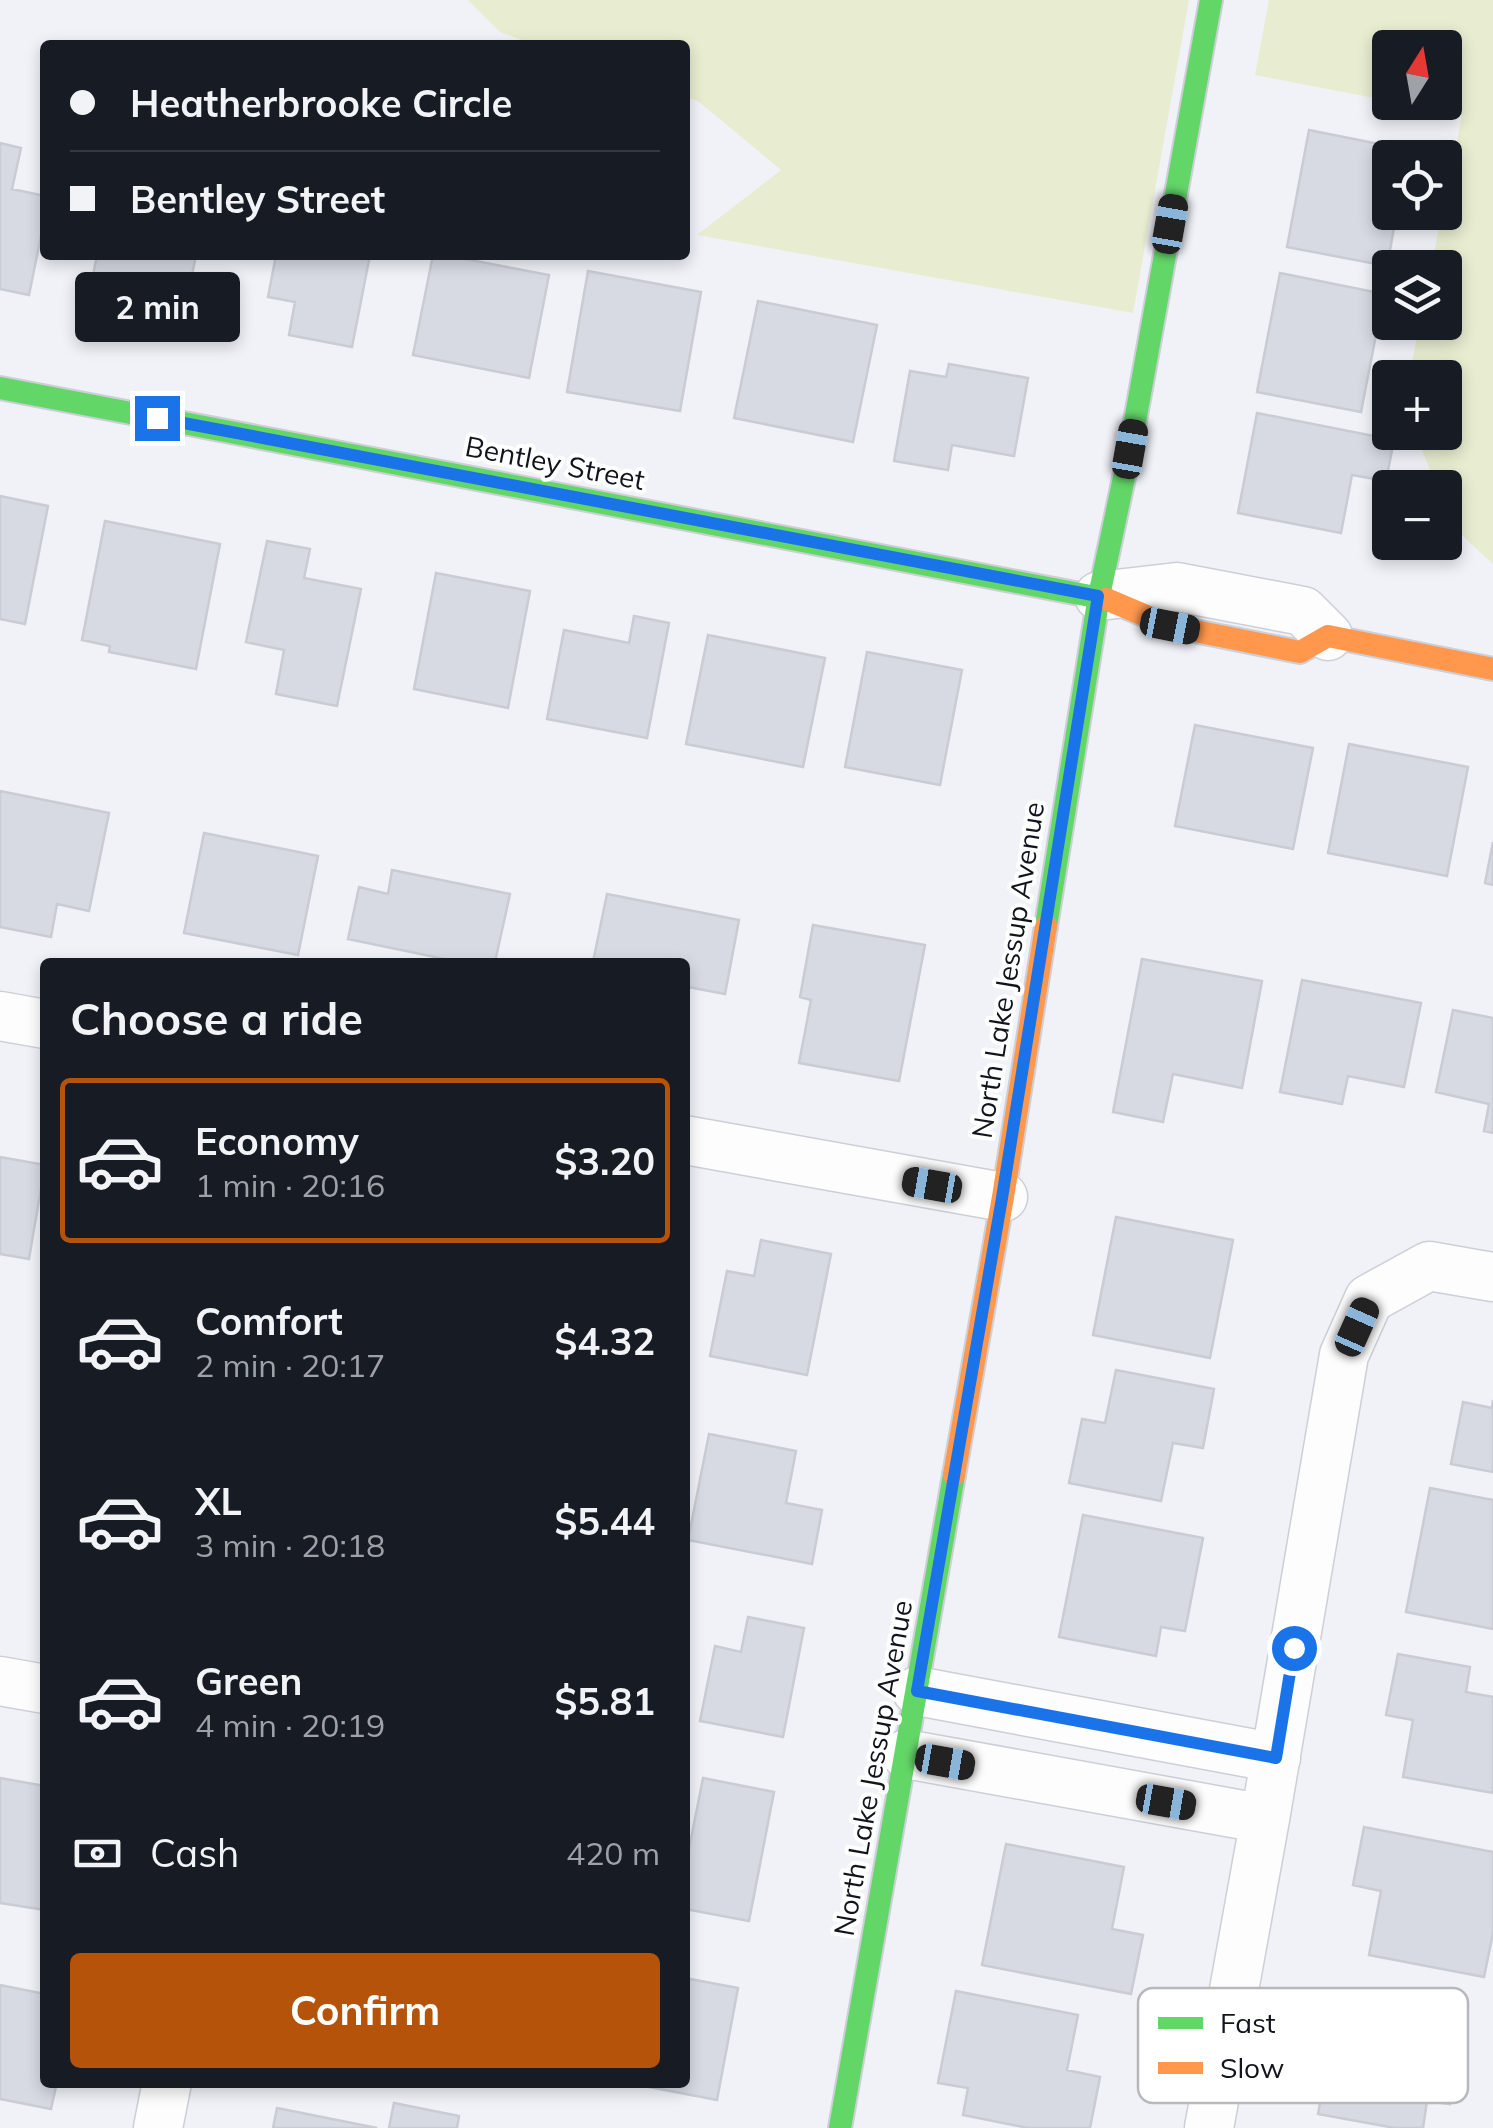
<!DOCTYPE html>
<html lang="en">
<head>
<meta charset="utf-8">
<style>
	body { margin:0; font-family:Mulish,sans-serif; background:#242831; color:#f1f3f6; height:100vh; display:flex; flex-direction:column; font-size:38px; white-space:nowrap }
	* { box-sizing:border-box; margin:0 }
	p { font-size:32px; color:#9ea1a6 }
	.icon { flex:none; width:55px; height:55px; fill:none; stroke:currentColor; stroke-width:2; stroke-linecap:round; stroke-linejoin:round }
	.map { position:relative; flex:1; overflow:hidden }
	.sheet { position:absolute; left:40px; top:958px; width:650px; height:1130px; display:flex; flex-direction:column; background:#171b24; border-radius:10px; box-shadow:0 5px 15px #0003 }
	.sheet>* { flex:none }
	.top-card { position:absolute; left:40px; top:40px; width:650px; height:220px; border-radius:10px; box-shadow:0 5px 15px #0003; display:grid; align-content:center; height:220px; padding:0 30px; background:#171b24 }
	.needle { width:65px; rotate:11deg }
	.fabs { position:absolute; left:1372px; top:30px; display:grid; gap:20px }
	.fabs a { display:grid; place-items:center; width:90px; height:90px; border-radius:10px; background:#171b24; box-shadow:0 5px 15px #0003; font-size:50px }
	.end { position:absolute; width:45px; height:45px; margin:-22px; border:12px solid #1a73e8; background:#fff; box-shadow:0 0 0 5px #fff }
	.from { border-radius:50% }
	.bubble { position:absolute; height:70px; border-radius:10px; background:#171b24; box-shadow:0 5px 15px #0003; font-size:32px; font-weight:700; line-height:70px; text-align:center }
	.car { position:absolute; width:30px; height:60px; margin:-30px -15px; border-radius:12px; box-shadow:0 0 8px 2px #0007; background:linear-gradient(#222 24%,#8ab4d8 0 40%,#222 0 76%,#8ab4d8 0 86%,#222 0) }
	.top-card b { display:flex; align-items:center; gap:35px; height:95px; font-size:38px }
	.top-card b+b { border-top:2px solid #363941 }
	.top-card i { width:25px; height:25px; background:#f1f3f6 }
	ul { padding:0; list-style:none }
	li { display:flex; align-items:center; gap:30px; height:165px; margin:0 20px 15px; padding:0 10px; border:5px solid transparent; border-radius:10px }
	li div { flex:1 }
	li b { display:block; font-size:38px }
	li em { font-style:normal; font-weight:700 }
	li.on { border-color:#b45309 }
	li>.icon { width:90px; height:90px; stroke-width:1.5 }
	h2 { padding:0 30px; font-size:45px; line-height:120px }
	.pay { display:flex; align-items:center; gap:25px; height:110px; padding:0 30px; font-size:38px }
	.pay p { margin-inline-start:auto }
	.primary-button { display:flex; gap:20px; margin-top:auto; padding:20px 30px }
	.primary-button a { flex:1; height:115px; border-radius:10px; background:#b45309; color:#fff; font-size:40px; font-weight:700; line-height:115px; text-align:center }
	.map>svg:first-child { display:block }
</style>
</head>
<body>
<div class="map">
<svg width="1493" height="2128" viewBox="0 0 1493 2128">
	<rect width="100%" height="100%" fill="#f1f2f8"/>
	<path fill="#e8ecd0" d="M468,0H1189L1133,313L697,235L781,170L698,101L685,97V45H535L500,32Z
		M1269,0H1493V564C1466,538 1445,528 1445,488L1437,487L1415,433L1445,432V378L1409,377L1420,323L1445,322V268L1431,267L1442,213L1445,212V199L1462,115L1398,103L1445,102V48H1390V101L1255,75Z"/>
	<path fill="#d7dae3" stroke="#c9ccd3" stroke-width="2.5" d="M1309,130L1409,150L1408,158H1390V212H1397L1387,266L1287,247Z
		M0,143L21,148L12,189L45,196V216L29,295L0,289Z
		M97,255H196L181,330L145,323L151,292L92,280Z
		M276,255H370L352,347L289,335L295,302L268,297Z
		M433,255H444L549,275L529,378L413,355Z
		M588,271L701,292L680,411L567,392Z
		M1280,273L1384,294L1361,412L1257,392Z
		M758,301L877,325L853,442L734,418Z
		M949,364L1028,378L1014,456L952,445L948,470L894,461L910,371L946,377Z
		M1257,413L1394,440L1386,481L1352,475L1341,533L1238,513Z
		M0,496L48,506L25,624L0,619Z
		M105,521L220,544L196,669L109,652L110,646L82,640Z
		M267,541L310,549L304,578L361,589L337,706L276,694L284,650L246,642Z
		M436,573L530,591L508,708L414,689Z
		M634,616L669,623L647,738L547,719L564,630L629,643Z
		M708,635L825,658L803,767L686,744Z
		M867,652L962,670L940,785L845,767Z
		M1195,725L1313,748L1293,849L1175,826Z
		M1349,744L1468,767L1447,876L1328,853Z
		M0,791L109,813L89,911L57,904L51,937L0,927Z
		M204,833L318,856L298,955L184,933Z
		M1493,842V885L1485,883Z
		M392,870L510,894L495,962H459L348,939L359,887L388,894Z
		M607,894L739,920L725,994L688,987L685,1004V962H593Z
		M813,925L925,945L899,1081L799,1063L811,1000L800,997Z
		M1142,959L1262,981L1242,1088L1173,1074L1163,1122L1113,1112Z
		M1302,980L1421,1003L1404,1087L1348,1076L1342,1104L1280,1092Z
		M1453,1010L1493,1018V1133L1484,1131L1489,1104L1436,1092Z
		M0,1157L45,1165L29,1259L0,1254Z
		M1116,1217L1233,1240L1210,1358L1093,1335Z
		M761,1240L831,1254L807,1375L710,1356L727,1271L754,1276Z
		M1116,1370L1214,1389L1203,1448L1173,1443L1161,1501L1069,1483L1082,1419L1105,1423Z
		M1493,1400V1472L1451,1464L1463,1402L1492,1408Z
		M709,1434L796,1451L786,1503L822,1510L812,1564L688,1540Z
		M1430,1488L1493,1500V1629L1406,1612Z
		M1083,1515L1203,1538L1185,1631L1161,1627L1156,1656L1059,1637Z
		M748,1617L804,1628L783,1737L700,1721L715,1646L741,1652Z
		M1398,1654L1470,1667L1466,1692L1493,1697V1793L1403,1777L1413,1720L1386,1715Z
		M0,1778L45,1786V1910L0,1903Z
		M703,1778L774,1792L749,1921L685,1909V1869Z
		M1364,1827L1493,1852V1933L1484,1977L1369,1955L1381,1891L1353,1885Z
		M1006,1844L1124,1867L1112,1929L1143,1935L1131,1994L982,1965Z
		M685,1978L738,1988L717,2100L623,2082H685Z
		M0,1985L45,1994V2082H57L51,2109L0,2099Z
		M956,1991L1078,2015L1067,2070L1100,2077L1090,2128H1028L963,2115L968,2088L938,2083Z
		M1372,1998L1466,2016L1450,2104L1427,2101L1423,2128H1395L1318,2114L1329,2054L1360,2060Z
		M394,2103L459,2116L457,2128H389Z
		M277,2108L377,2128H273Z"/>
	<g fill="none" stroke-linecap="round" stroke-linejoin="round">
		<g stroke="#cccfd6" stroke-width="51">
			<path id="street" d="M1099,596L1177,587L1303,611L1328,636
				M0,1016L45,1024
				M685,1140L1003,1197
				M0,1681L45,1689
				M917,1691L1276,1758
				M906,1754L1265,1819
				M158,2128L167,2082
				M1209,2128L1265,1819L1344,1355L1369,1299L1429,1266L1493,1277"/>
		</g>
		<g stroke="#cccfd6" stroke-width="26">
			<path id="fast" d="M0,388L1106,599
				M1046,926L1099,596L1130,449L1211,0
				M840,2128L954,1475"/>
		</g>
		<g stroke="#cccfd6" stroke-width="26">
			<path id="slow" d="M1106,599L1170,626L1300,652L1328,636L1493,669
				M954,1475L1003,1197L1046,926"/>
		</g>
		<use href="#street" stroke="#fdfdfe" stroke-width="48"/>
		<use href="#fast" stroke="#63d668" stroke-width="22"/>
		<use href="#slow" stroke="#ff974d" stroke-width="22"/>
	</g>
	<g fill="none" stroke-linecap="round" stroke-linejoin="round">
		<path stroke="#1a73e8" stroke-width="12" d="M157,418L1098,596L1002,1198L917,1691L1276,1758L1294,1648"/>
	</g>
	<g text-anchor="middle" stroke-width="8" stroke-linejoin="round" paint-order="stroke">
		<g font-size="28" fill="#11141c" stroke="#fff">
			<text transform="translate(555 463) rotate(11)" y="10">Bentley Street</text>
			<text transform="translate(1008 970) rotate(-81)" y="10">North Lake Jessup Avenue</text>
			<text transform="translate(873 1768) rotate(-80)" y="10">North Lake Jessup Avenue</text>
		</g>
	</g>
	<rect x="1138" y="1988" width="330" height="115" rx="15" fill="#fff" stroke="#b8b8bb" stroke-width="2.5"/>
	<rect x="1158" y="2017" width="45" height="12" fill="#63d668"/>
	<rect x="1158" y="2062" width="45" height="12" fill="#ff974d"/>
	<g font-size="28" fill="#11141c">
		<text x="1220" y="2033">Fast</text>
		<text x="1220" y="2078">Slow</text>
	</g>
</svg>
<div class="fabs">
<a><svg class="needle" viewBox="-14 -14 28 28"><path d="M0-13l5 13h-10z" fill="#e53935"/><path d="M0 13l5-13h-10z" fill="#9ea1a6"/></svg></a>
<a><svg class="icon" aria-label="locate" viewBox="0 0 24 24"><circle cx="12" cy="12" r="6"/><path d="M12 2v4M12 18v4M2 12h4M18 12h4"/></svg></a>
<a><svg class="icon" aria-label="layers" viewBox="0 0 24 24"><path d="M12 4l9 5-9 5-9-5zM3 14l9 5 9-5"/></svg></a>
<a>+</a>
<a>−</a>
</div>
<i class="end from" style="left:1294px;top:1648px"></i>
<i class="end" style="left:157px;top:418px"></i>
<div class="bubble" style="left:75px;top:272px;width:165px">2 min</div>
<i class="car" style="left:1170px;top:224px;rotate:10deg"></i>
<i class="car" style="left:1130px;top:449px;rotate:10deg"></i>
<i class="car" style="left:1170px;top:626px;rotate:101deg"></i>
<i class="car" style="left:932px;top:1185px;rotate:280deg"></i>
<i class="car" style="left:1357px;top:1327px;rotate:24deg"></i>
<i class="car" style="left:945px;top:1762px;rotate:100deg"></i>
<i class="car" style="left:1166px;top:1802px;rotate:100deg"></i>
<div class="top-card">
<b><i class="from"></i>Heatherbrooke Circle</b>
<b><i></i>Bentley Street</b>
</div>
<section class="sheet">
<h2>Choose a ride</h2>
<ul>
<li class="on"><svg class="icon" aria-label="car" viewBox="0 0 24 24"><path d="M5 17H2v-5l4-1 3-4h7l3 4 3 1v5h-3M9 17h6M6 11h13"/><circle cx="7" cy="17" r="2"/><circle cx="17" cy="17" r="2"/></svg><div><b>Economy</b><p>1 min · 20:16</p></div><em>$3.20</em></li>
<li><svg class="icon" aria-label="car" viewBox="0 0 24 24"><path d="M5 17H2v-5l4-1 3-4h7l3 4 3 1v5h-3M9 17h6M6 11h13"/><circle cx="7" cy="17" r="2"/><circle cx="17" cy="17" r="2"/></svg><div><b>Comfort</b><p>2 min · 20:17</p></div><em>$4.32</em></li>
<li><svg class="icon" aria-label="car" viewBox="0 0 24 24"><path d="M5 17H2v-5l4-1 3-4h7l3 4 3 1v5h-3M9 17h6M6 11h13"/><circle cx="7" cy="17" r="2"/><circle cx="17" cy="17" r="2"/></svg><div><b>XL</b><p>3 min · 20:18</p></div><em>$5.44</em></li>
<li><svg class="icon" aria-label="car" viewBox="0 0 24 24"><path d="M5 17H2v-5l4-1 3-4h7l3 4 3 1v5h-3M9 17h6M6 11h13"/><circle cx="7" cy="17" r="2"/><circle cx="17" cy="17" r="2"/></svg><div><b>Green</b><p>4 min · 20:19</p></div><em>$5.81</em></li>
</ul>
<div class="pay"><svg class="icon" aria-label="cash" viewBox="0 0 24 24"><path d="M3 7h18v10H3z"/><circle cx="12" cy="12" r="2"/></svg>Cash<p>420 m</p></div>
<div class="primary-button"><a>Confirm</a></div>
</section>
</div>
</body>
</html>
